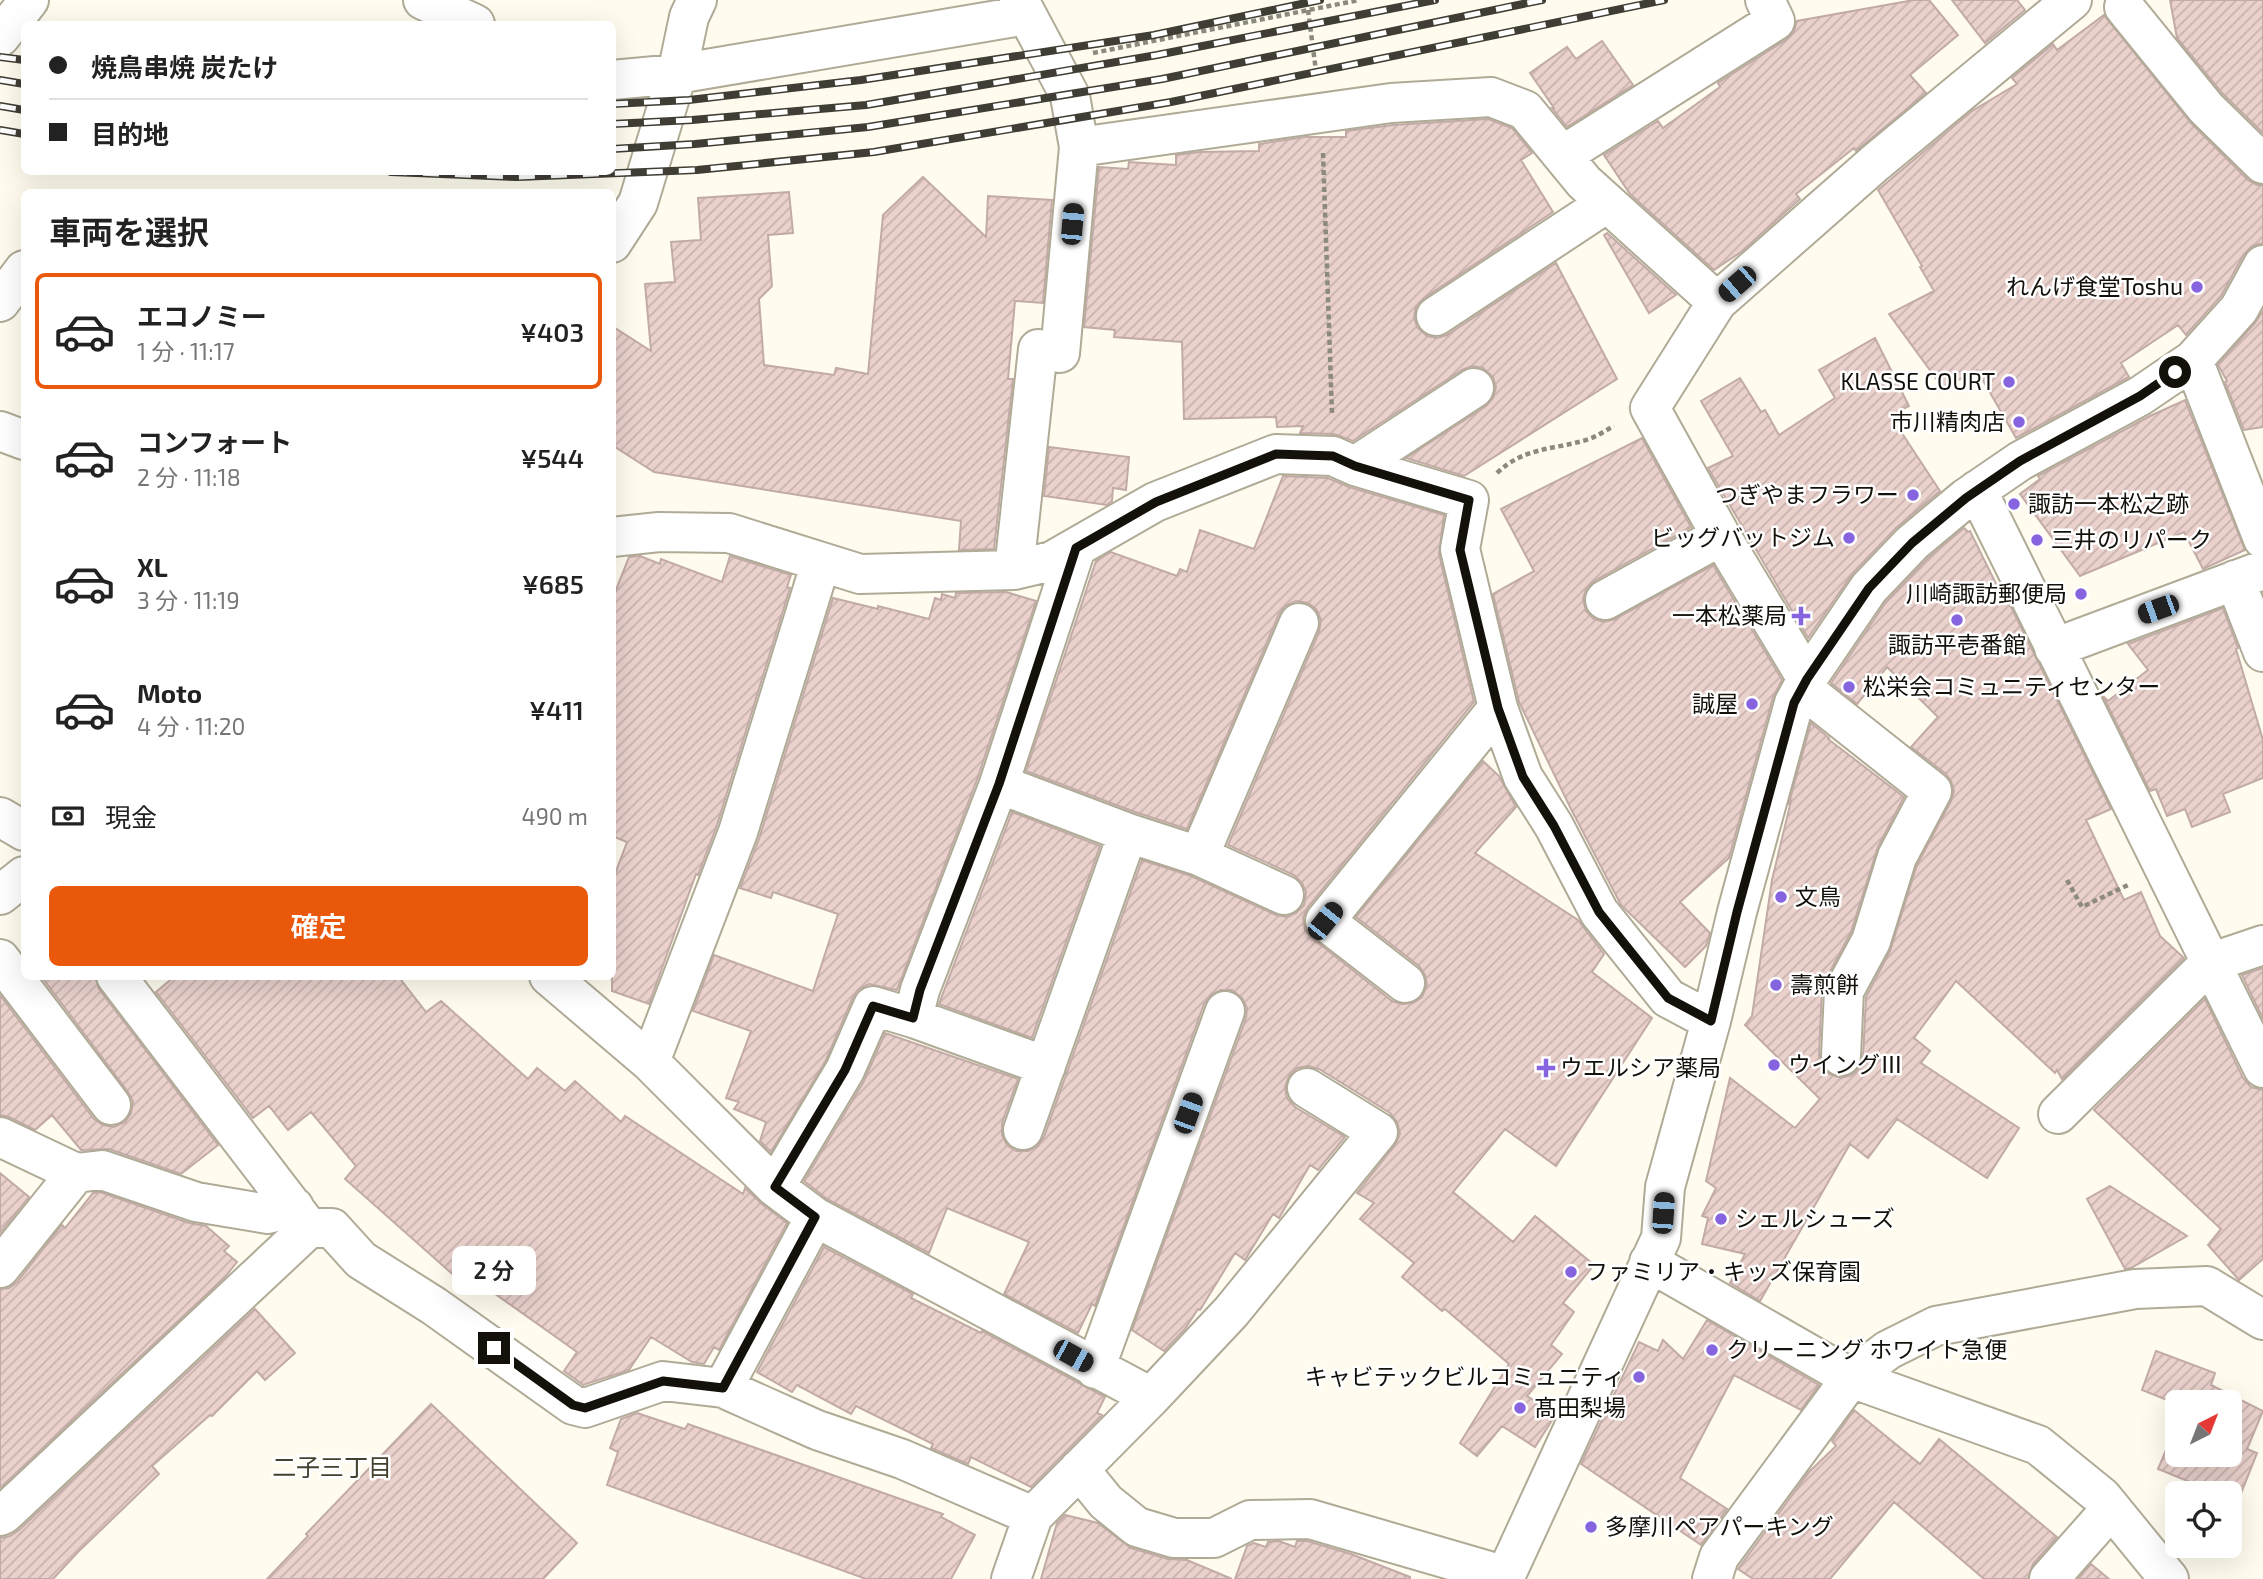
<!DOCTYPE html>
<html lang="ja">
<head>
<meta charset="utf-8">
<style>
	body { margin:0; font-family:"Exo 2","Noto Sans JP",sans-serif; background:#f2f2f2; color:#222; height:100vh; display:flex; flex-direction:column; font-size:26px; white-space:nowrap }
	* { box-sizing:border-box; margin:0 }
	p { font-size:23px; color:#767676 }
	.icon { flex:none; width:38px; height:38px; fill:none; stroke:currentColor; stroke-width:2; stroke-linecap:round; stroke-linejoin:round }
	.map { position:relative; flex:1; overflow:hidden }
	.sheet { position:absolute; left:21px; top:189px; width:595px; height:791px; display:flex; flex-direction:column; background:#fff; border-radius:10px; box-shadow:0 7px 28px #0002 }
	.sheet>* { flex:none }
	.hud { position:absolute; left:21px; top:21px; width:595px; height:154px; border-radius:10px; box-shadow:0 7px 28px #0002; display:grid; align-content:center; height:154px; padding:0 28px; background:#fff }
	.needle { width:46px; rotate:42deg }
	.tools { position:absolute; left:2165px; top:1390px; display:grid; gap:14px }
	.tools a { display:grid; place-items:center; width:77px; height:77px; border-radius:10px; background:#fff; box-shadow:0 7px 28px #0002; font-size:35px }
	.end { position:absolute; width:32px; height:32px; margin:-16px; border:9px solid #13110a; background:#fff; box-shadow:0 0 0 4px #fff }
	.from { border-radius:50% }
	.bubble { position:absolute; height:49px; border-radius:10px; background:#fff; box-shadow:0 7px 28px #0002; font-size:23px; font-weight:600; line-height:49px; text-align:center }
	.car { position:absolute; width:21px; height:42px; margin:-21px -10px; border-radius:9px; box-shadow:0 0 5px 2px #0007; background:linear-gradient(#222 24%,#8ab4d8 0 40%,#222 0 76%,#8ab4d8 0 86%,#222 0) }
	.hud b { display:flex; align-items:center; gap:24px; height:66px; font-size:26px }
	.hud b+b { border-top:2px solid #e0e0e0 }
	.hud i { width:18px; height:18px; background:#222 }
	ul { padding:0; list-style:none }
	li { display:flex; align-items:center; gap:21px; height:116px; margin:0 14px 10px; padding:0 14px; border:4px solid transparent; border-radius:10px }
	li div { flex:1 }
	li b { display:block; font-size:26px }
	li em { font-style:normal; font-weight:600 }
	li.active { border-color:#ea580c }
	li>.icon { width:63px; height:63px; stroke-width:1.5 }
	h2 { padding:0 28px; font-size:32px; line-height:84px }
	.pay { display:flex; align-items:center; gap:18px; height:77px; padding:0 28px; font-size:26px }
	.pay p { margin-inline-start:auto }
	.button { display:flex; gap:14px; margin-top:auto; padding:14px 28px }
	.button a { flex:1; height:80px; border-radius:10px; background:#ea580c; color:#fff; font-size:28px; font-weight:600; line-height:80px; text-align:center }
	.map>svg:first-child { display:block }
</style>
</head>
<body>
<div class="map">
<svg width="2263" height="1579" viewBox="0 0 2263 1579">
	<defs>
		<pattern id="building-hatch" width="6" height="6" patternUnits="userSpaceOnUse" patternTransform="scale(1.75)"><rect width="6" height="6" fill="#ead1cc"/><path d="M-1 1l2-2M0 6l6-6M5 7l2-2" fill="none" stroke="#c8b2ae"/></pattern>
	</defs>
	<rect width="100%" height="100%" fill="#fffcef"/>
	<path fill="url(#building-hatch)" stroke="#c2aaa6" stroke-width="2" d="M1914,0H1929L1958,35L1910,75L1926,93L1856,151L1854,148L1796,194L1800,199L1741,252L1714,270L1630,194L1604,155L1658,121L1663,128L1720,87L1718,83L1787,39L1794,31L1797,21Z
		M1952,0H2017L2025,10L1985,43Z
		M2170,0H2263V133L2222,93L2177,38Z
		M2104,15L2191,123L2248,180L2257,185H2263V243L2252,246L2244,254L2221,296L2186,335L2178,325L2121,363L2129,377L2016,438L1977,370L1943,388L1889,314L1934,291L1920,267L1922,266L1878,190L1972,111L2017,84L2012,78L2053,44L2057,50Z
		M1602,41L1633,85L1567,127L1552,108H1554L1530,73L1567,47L1576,59Z
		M1488,119L1512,128L1532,153L1521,160L1553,212L1424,298L1416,307L1414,317L1417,327L1427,336L1437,338L1447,335L1556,263L1617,379L1464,476L1406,458L1486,406L1493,398L1496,387L1493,377L1483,368L1472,366L1462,370L1353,441L1334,434L1300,433L1303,426L1277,427L1276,417L1184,419L1182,342L1114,337L1115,330L1084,327L1099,167L1128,169L1129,162L1176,165V155L1200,152L1259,151V144L1305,137H1346V131L1393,125Z
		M923,177L986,237L988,196L1052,200L1043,303L1015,301L1008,379H1013L994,549L959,550L961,521L654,472L612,445V326L651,351L645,284L675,282L671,242L701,240L698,198L789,192L793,233L768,235L772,286L759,299L764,365L834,375L836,368L868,374L883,215Z
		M1607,233L1676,295L1649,313L1604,235Z
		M2263,311V427L2244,430L2225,382L2227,381L2218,365L2255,323Z
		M1875,338L1909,406L1890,415L1940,491L1896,528L1853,573L1808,638L1708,468L1733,456L1701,401L1740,378L1761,412L1765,410L1779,435L1835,398L1819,370Z
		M2185,400L2245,550L2203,569L2184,532L2080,576L2020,494L2040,479L2038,476L2150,416Z
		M1642,438L1691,527L1594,581L1586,589L1583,599L1586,611L1594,619L1604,622L1615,619L1713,565L1782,680L1773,697L1729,858L1680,902L1710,933L1706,946L1685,967L1621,905L1571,809L1519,702L1493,594L1534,571L1501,509Z
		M1049,447L1129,457L1126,490L1113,488L1112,501L1107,505L1044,496Z
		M1283,476L1328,478L1349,487L1444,515L1439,554L1474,702L1308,907L1303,918L1305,930L1312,938L1392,1001L1401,1004L1413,1003L1422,997L1427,985L1425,975L1419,966L1356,917L1483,761L1499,776L1516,807L1475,853L1578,920L1604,954L1592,972L1652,1018L1556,1166L1505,1129L1453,1192L1513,1242L1535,1216L1594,1265L1563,1303L1574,1312L1551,1345L1562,1354L1527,1396L1556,1414L1535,1447L1502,1426L1477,1456L1460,1443L1509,1364L1445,1309L1442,1311L1402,1277L1414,1263L1360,1219L1374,1203L1357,1193L1395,1145L1400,1134L1397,1122L1390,1113L1319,1069L1308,1066L1297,1068L1289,1076L1285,1087L1287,1098L1295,1107L1345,1137L1318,1170L1310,1165L1279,1218L1273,1214L1245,1260L1235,1253L1200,1310L1198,1309L1185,1329L1164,1351L1132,1330L1246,1018L1247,1008L1242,998L1232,990H1221L1212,994L1204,1004L1095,1306L1092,1304L1078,1333L1004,1294L1029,1242L947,1208L929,1253L827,1199L804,1181L864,1081L885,1033L1018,1079L1002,1123V1135L1007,1145L1016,1151H1028L1038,1146L1044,1137L1142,860L1191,876L1276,915L1287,917L1296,913L1304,905L1306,892L1302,883L1294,875L1228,845L1319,632L1321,620L1316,609L1308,603L1296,601L1285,606L1279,614L1187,829L1135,812L1026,771L1096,561L1111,552L1177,576L1180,569L1187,572L1200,530L1254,549Z
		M1964,528L1968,532L1970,531L2005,602L2008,601L2111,809L2086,820L2124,900L2141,892L2160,936L2184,958L2062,1079L2057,1070L2055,1073L1956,981L1914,1038L1930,1051L1921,1063L2019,1128L1987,1178L1897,1119L1868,1158L1850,1144L1760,1301L1730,1283L1745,1254L1702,1244L1708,1218L1702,1216L1716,1188L1706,1181L1730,1078L1795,1128L1820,1099L1745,1025L1752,1016L1772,880L1791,801L1789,803L1811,723L1829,738L1828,739L1904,797L1878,847L1851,932L1825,981L1822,989L1819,1056L1822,1067L1829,1074L1841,1078L1852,1075L1860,1067L1863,1057L1866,997L1890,951L1917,865L1951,801L1954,791L1951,781L1946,774L1911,747L1938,717L1887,667L1857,704L1831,683L1886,602L1927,559Z
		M640,556L660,564L661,559L722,582L730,556L791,575L787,587L790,588L717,825L698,875L696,874L649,1004L612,991V882L627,842L612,836V600L629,557Z
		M1006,592L1036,601L978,777L897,990L869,984L859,989L853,997L826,1060L771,1152L760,1141L766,1122L734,1109L739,1102L726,1098L751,1031L693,1011L714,955L813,991L838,914L773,892L771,898L740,888L759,839L833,598L878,609V606L929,619L935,598L941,600L942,594L955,598L956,593Z
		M2223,608L2238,648L2236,649L2263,740V778L2223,794L2230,812L2192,827L2185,809L2167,816L2156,789L2150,791L2103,696L2108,701L2148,670L2128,644Z
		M1012,812L1100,846L1032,1038L939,1004Z
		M2263,968V1019L2242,975Z
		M41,976H95L99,989L218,1145L181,1174L109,1149L81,1150L52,1115L35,1130L9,1117L0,1115V995L94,1119L103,1125L114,1127L125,1122L131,1113L133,1102L128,1092Z
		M175,976H398L426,1012L441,1001L528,1079L537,1068L565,1091L575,1081L621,1122L625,1116L743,1194L745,1188L762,1204L787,1223L719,1350L714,1347L704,1364L692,1362L651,1337L629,1370L583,1385L564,1371L577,1352L474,1279L467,1287L345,1179L356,1166L311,1112L288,1130L269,1106L253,1118L156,992Z
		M2205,999L2243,1078L2251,1087L2263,1090V1259L2239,1280L2208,1245L2221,1229L2094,1110Z
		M0,1173L29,1197L0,1233Z
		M2110,1186L2187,1236L2131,1268L2125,1269L2087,1199Z
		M100,1192L189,1223L206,1226L229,1246L224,1251L237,1262L225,1277L0,1488V1289L9,1288L17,1282L62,1225L65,1228L93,1193Z
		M824,1247L913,1294L911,1298L981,1333L982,1331L1105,1397L1097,1413L1102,1415L1031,1487L971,1457L968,1464L931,1448L933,1444L856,1406L851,1414L797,1385L792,1392L757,1372Z
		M255,1309L295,1353L265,1380L257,1371L212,1416L210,1415L152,1466L159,1474L78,1552L53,1579H0V1538L10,1536L19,1530Z
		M1707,1320L1819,1385L1801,1410L1734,1375L1680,1478L1727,1509L1701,1545L1581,1464L1639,1342L1658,1351L1663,1340L1683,1359Z
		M2156,1351L2215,1373L2211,1385L2263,1411L2247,1449L2257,1453L2238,1501L2230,1498V1493H2217L2158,1469L2177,1424V1454H2230V1402H2177V1404L2142,1390Z
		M431,1404L577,1543L543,1579H267L308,1536L306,1534Z
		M1854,1410L1920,1464L1939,1439L2057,1537L2033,1564L2028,1579H1984L1894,1502L1830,1579H1753L1738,1569L1809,1472L1836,1446L1832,1441Z
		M637,1413L685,1429L688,1424L943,1514L941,1517L975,1535L951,1579H866L607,1485L618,1452L610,1448L621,1419Z
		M1065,1515L1098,1523L1131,1548L1168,1559L1187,1560L1232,1579H1041L1057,1523Z
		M1279,1541L1295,1547L1297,1541H1307L1351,1554L1410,1577V1579H1235L1247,1546L1254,1543L1266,1547L1268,1542Z
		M2091,1564L2109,1579H2078Z"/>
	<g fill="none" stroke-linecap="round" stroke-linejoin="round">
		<g stroke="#b0ab96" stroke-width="42">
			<path id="minor" d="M423,0L475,24
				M2124,7L2206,108L2263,164
				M0,37L29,0
				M612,80L677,74L1027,15
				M1079,147L1391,103L1491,97L1525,110L1584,182L1717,302
				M1563,155L1775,21L1765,0
				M612,243L638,203L677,74L689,17L697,0
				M0,302L24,270
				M1436,316L1607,203
				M2193,360L2263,539
				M0,431L24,440
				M1355,466L1474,388
				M1977,490L2263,1068
				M612,537L659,532L729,533L860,574L1014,570L1052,561L1155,502L1276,454L1333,456L1355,466L1469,500L1460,549L1498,708L1523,777L1554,826L1599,912L1668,998L1711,1021
				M1014,570L1038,349L1060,353L1079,147L1070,96L1019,0
				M2235,580L2263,652
				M1605,600L1721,536
				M2054,648L2263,570
				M1807,679L1721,536L1650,408L1717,302L1875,163L2072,0
				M1802,688L1932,791L1897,857L1871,941L1844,991L1841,1056
				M999,784L1128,833L1199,856L1284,895
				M0,817L24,831
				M1199,856L1299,623
				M0,895L24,876
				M0,959L111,1105
				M549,976L650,1062L775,1187L815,1217L1151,1397
				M1405,983L1325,921L1498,708
				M913,1018L1046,1066
				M650,1062L738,832L821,562
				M2058,1114L2210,963L2263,945
				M1023,1130L1128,833
				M0,1137L76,1173L0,1268
				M76,1173L102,1170L196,1202L268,1214L294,1207
				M775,1187L845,1070L873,1006L913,1018L920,990L999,784L1076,548
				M309,1228H332L361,1260L434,1306L573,1405L585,1408L663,1381L723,1388L817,1430L902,1459L1033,1516
				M1649,1262L1851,1378L2038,1445L2102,1497L2169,1579
				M1095,1369L1225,1011
				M723,1388L815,1217
				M1079,1469L1106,1502L1137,1527L1174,1538H1214L1250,1520L1310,1519L1506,1576
				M0,1516L4,1514L309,1228L116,976
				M1011,1579L1033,1516L1151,1397L1231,1312L1378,1132L1307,1088
				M1504,1579L1661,1238L1665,1187L1711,1021L1737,912L1794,703L1807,679L1869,588L1912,543L1966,498L2020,461L2140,396L2193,360L2239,309L2263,265
				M1712,1579L1719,1557L1851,1378L1888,1350L1936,1326L2135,1289L2207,1286L2263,1320
				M2049,1579L2111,1509"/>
		</g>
		<path stroke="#8c897f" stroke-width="4.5" stroke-dasharray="5 3.5" stroke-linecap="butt" d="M1308,10L1316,71
			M1093,53L1359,0
			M1323,153L1332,414
			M1497,473C1525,446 1556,450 1589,439C1598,436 1606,430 1614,426
			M2067,880L2082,907L2128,885"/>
		<use href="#minor" stroke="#fff" stroke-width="38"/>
		<g stroke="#3f3d34" stroke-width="8">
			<path id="rail" d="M0,57L24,60
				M0,80L24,84
				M612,104L689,100L861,80L1154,35L1320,0
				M0,106L24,110
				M612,124L692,120L866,105L1157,55L1435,0
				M0,130L24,134
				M612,149L695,144L868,127L1162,79L1542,0
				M391,172L517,177L697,170L874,152L1171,102L1664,0"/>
		</g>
		<use href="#rail" stroke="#fff" stroke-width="5" stroke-dasharray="16" stroke-linecap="butt"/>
	</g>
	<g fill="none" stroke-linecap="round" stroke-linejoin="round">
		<path stroke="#13110a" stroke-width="9" d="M494,1348L573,1405L585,1408L663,1381L723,1388L815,1217L775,1187L845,1070L873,1006L913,1018L920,990L999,784L1076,548L1156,502L1276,454L1333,456L1355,466L1469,500L1460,550L1498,708L1523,777L1554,826L1599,912L1668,998L1711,1021L1737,912L1794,703L1807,679L1869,588L1912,543L1966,498L2020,461L2140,396L2175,372"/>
	</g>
	<g fill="#8664df" stroke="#fff" stroke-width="2.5">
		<circle cx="2197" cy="287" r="7"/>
		<circle cx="2009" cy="382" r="7"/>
		<circle cx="2019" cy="422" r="7"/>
		<circle cx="1913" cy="495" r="7"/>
		<circle cx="2014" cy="504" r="7"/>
		<circle cx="1849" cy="538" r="7"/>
		<circle cx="2037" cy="540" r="7"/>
		<circle cx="2081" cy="594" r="7"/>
		<path d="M1797.5 605.5h7v7h7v7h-7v7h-7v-7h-7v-7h7z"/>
		<circle cx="1957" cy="620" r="7"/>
		<circle cx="1849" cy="687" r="7"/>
		<circle cx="1752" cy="704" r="7"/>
		<circle cx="1781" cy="897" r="7"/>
		<circle cx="1776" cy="985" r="7"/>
		<circle cx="1774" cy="1065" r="7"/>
		<path d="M1542.5 1057.5h7v7h7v7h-7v7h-7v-7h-7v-7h7z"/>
		<circle cx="1721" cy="1219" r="7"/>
		<circle cx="1571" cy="1272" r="7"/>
		<circle cx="1712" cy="1350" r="7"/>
		<circle cx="1639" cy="1377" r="7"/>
		<circle cx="1520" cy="1408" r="7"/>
		<circle cx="1591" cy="1527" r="7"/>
	</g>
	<g text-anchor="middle" stroke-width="5" stroke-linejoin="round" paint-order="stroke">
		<g font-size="23" fill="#13110a" stroke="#fff" text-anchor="start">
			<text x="2183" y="295" text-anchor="end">れんげ食堂Toshu</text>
			<text x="1995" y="390" text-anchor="end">KLASSE COURT</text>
			<text x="2005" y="430" text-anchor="end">市川精肉店</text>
			<text x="1899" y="503" text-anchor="end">つぎやまフラワー</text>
			<text x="2028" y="512">諏訪一本松之跡</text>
			<text x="1835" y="546" text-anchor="end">ビッグバットジム</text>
			<text x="2051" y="548">三井のリパーク</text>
			<text x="2067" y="602" text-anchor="end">川崎諏訪郵便局</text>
			<text x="1787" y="624" text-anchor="end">一本松薬局</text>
			<text x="1957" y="653" text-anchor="middle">諏訪平壱番館</text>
			<text x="1863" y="695">松栄会コミュニティセンター</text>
			<text x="1738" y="712" text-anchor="end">誠屋</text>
			<text x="1795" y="905">文鳥</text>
			<text x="1790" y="993">壽煎餅</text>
			<text x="1788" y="1073">ウイングⅢ</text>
			<text x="1560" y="1076">ウエルシア薬局</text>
			<text x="1735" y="1227">シェルシューズ</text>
			<text x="1585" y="1280">ファミリア・キッズ保育園</text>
			<text x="1726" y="1358">クリーニング ホワイト急便</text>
			<text x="1625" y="1385" text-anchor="end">キャビテックビルコミュニティ</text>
			<text x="1534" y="1416">髙田梨場</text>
			<text x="1605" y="1535">多摩川ペアパーキング</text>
		</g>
		<g font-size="24" fill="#45412f" stroke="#fff">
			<text x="332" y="1476">二子三丁目</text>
		</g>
	</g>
</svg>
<div class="tools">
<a><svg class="needle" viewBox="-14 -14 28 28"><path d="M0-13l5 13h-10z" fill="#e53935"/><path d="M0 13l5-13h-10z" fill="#767676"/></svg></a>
<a><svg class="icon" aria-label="locate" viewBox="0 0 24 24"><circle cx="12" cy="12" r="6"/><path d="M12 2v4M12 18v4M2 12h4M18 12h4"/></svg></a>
</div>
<i class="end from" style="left:2175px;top:372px"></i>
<i class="end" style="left:494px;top:1348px"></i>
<div class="bubble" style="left:452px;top:1246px;width:84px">2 分</div>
<i class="car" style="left:1072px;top:224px;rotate:5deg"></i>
<i class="car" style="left:1737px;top:284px;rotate:229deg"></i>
<i class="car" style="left:2158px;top:609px;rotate:250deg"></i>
<i class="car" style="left:1325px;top:921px;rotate:39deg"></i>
<i class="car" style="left:1188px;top:1113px;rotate:20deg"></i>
<i class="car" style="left:1663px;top:1213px;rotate:4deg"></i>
<i class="car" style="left:1073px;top:1356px;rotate:119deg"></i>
<div class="hud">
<b><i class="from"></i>焼鳥串焼 炭たけ</b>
<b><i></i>目的地</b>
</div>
<section class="sheet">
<h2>車両を選択</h2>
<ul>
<li class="active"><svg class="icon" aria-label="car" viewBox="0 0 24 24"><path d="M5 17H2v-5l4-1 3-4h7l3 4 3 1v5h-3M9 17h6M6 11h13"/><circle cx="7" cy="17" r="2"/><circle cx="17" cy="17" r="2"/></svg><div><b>エコノミー</b><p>1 分 · 11:17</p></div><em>¥403</em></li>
<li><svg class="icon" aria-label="car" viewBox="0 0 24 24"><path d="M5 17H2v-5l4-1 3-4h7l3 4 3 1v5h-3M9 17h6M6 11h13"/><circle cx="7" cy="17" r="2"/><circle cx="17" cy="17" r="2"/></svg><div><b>コンフォート</b><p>2 分 · 11:18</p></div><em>¥544</em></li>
<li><svg class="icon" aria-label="car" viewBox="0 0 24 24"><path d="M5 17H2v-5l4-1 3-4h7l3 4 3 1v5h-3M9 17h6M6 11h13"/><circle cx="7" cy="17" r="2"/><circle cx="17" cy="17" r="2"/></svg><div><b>XL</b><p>3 分 · 11:19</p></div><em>¥685</em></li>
<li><svg class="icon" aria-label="car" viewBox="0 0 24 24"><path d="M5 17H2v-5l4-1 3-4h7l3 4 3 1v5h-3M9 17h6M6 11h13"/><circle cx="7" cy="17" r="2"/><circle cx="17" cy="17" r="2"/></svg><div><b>Moto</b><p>4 分 · 11:20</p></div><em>¥411</em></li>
</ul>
<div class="pay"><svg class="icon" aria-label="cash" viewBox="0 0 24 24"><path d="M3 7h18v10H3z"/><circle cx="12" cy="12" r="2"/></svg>現金<p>490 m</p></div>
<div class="button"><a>確定</a></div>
</section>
</div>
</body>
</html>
